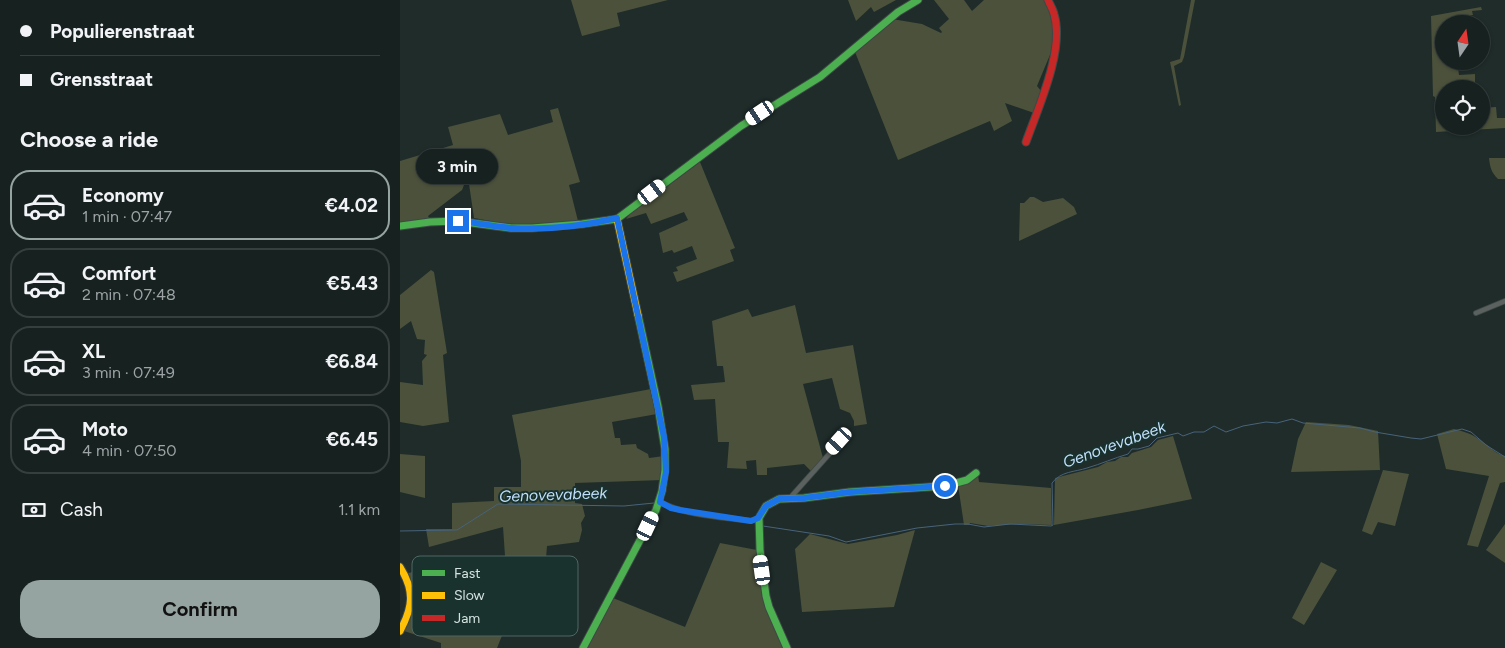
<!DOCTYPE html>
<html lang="en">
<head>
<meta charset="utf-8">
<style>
	body { margin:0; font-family:Figtree,sans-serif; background:#242e2d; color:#f1f3f6; height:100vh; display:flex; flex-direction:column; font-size:19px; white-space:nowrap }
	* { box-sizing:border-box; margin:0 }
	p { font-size:16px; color:#9ea3a5 }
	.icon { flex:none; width:28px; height:28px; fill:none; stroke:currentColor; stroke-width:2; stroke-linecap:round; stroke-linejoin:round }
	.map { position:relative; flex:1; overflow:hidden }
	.side { display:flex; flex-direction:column; background:#172120; width:400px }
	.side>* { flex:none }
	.top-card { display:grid; align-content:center; height:110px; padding:0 20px; background:#172120 }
	.needle { width:32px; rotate:13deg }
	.buttons { position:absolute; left:1035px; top:15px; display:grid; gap:10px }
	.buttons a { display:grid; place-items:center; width:55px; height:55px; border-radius:50%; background:#172120; box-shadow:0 1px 4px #0004,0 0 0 1px #363e3e; font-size:25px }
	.end { position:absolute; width:22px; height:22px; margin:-11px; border:6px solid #1a73e8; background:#fff; box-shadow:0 0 0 2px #fff }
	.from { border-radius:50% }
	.bubble { position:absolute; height:35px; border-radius:18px; background:#172120; box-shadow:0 1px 4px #0004,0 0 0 1px #363e3e; font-size:16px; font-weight:700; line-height:35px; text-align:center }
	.car { position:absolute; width:15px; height:30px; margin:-15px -8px; border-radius:6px; box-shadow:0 0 4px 1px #0007; background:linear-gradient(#fff 24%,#345 0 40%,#fff 0 76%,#345 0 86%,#fff 0) }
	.top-card b { display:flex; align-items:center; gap:18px; height:48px; font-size:19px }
	.top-card b+b { border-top:1px solid #363e3e }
	.top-card i { width:12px; height:12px; background:#f1f3f6 }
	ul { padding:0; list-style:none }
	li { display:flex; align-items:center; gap:15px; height:70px; margin:0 10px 8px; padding:0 10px; border:2px solid #363e3e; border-radius:20px }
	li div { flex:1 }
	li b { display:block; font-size:19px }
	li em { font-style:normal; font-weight:700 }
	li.on { border-color:#95a4a1 }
	li>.icon { width:45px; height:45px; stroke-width:1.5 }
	h2 { padding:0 20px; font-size:22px; line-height:60px }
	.pay { display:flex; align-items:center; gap:12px; height:55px; padding:0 20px; font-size:19px }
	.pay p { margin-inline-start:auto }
	.primary-button { display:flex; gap:10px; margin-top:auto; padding:10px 20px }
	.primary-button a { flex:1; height:58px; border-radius:20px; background:#95a4a1; color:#111; font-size:20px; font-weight:700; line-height:58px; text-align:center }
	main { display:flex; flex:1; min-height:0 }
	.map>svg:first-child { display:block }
</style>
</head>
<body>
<main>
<section class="side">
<div class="top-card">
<b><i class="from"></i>Populierenstraat</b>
<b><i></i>Grensstraat</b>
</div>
<h2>Choose a ride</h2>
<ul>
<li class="on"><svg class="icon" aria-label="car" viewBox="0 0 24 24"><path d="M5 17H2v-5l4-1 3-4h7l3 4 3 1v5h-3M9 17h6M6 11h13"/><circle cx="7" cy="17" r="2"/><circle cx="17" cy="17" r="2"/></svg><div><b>Economy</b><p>1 min · 07:47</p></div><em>€4.02</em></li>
<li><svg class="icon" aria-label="car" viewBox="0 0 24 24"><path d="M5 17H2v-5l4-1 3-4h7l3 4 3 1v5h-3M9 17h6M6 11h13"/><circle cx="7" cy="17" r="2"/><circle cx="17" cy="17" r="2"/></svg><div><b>Comfort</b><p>2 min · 07:48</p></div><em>€5.43</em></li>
<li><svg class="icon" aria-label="car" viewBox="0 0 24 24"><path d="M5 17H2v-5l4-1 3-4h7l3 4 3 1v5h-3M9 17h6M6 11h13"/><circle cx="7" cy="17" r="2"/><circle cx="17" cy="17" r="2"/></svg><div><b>XL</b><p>3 min · 07:49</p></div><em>€6.84</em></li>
<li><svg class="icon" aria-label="car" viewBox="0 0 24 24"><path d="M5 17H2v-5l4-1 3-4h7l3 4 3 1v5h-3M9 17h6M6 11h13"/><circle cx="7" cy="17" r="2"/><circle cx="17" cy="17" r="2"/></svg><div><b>Moto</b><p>4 min · 07:50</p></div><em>€6.45</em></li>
</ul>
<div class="pay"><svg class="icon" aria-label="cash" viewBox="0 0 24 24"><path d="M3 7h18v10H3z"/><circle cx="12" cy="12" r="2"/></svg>Cash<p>1.1 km</p></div>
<div class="primary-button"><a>Confirm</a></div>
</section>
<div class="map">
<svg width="1105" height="648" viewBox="0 0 1105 648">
	<rect width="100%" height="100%" fill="#1f2c2a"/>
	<path fill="#4b513b" d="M171,0H268L217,13L220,26L182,36Z
		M448,0H496L474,12L471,7L456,21Z
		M534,0H564L572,11L584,0H647L655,21L652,50L637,86L642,92L634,113L605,103L612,121L594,131L590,121L498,160L455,52L492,19L522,24L541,33L542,32L539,28L549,19Z
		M791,0H795L784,57L782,62L774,66L781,105L779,106L770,62L780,59Z
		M1081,7L1082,10L1072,11L1073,15L1066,16V24H1044V61H1057L1059,75L1075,74V89H1044V126H1081V108L1096,107L1097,118H1105V128L1036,132L1035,97L1033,96L1031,16Z
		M158,108L180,182L169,185L178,221L126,225L101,223L74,218L69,184L64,185L62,190L28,216L29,218L0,223V161L53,145L48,127L100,114L108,135L153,122L150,110Z
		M1089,158H1105V179H1098C1091,172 1090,167 1089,158Z
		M300,162L335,248L330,250L334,261L277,282L273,272L278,271L276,267L297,259L292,246L274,253L272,250L263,253L259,233L288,220L284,212L251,224L246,213L226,219L230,214Z
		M630,197H634L643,202L663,198L674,207L677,214L619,241L620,203H624Z
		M31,270L34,272L47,353L43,355L49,422L23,426L0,422V382L23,385L22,361L27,355L24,354L25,340L17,339L11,321L0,329V295Z
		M395,305L406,353L453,345L467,424L454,426V421L450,413L440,409L432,378L403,384L423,458L411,471L404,464L367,468V475H357L356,460L346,461L347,469L327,468L329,442H318L315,399L294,400L291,385L325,382L323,366H317L312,321L348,309L352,317Z
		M251,389L257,414L212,422L215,438H220L221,445L236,444L237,448L248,454L249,458L264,456L263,480L175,483V503L182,504L185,516L181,523L182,530L179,542L147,546L142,609L103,633L97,648H41V643L4,631C15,607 16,598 8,573L105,556L103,527L29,547L26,529H52V503L94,501V487H121V461L112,415Z
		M906,422L949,425L978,431L980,470L891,472L898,439Z
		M1054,429C1062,431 1070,433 1077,438C1087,443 1094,454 1105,456V482L1100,483L1078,547L1067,545L1089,476L1046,469L1037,434Z
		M773,436L792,499L738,510L654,525L655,478L698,467L707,462L715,461L721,457H728L732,453L751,447L758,440Z
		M0,454L25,456V498L0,492Z
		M983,470L1009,474L995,526L978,522L972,535L962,531Z
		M578,475L579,482L651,488L652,525L619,524L588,526L570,523L569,525H564L558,485Z
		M1105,524V563L1086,550Z
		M515,530L494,607L402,612L395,549L410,534L448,544L497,535Z
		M320,543L357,550L364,597L383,646L382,648H186L213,598L285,627Z
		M921,562L937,570L904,625L892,618Z"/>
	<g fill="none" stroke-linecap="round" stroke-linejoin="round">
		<path stroke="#48637b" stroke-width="1" d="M363,526L429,536L446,542L517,528L555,524H568L584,527L610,524L651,526L653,525L652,483C661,471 675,472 687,468C701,464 714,458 728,454L732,449H738L749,446L757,438L778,433L783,436L794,432H804L814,426L826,432L843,426L866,422L877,423L892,419L903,423L960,428L975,432L1011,438L1021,439L1062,429L1071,432L1086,445L1105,457
			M0,531L57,530L98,504L224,506L254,503"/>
		<g stroke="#3d4946" stroke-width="6">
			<path id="street" d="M1076,313L1105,301
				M390,498L447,434
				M260,502C287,516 321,517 351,521L359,518"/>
		</g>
		<g stroke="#3d4946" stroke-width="9">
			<path id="fast" d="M0,226L30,222L57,221L111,228H132L182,224L217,219L341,126L420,77L498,12L518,0
				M183,648L256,510L262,491L265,470V449L258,406L238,315
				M387,648L369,607L366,596L360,550L359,518L366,506L379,499L404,498L450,492L545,486L567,480L576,473"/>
		</g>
		<g stroke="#3d4946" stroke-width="9">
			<path id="slow" d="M217,219L238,315
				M0,567C15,591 13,607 0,631"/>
		</g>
		<g stroke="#3d4946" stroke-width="9">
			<path id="jam" d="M626,142C638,108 665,50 654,14C653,9 650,5 648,0"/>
		</g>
		<use href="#street" stroke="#5b615f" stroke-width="4.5"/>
		<use href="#fast" stroke="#4caf50" stroke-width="7"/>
		<use href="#slow" stroke="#ffc107" stroke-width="7"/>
		<use href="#jam" stroke="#c62828" stroke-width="7"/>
	</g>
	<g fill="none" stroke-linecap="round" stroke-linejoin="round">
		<path stroke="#1a73e8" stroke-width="6" d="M58,221C76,222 94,227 112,228C146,230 183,226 217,218L264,437L266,472L260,502L271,508L280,510L351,521L358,518L366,506L379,499L404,498L450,492L545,486"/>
	</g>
	<g text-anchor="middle" stroke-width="4" stroke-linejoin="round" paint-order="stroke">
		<g font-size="16" font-style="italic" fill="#c1defb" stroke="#19322e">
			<text transform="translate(714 444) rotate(-20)" y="6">Genovevabeek</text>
			<text transform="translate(153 494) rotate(-2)" y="6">Genovevabeek</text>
		</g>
	</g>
	<rect x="12" y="556" width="166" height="80" rx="8" fill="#19322e" stroke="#516764" stroke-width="1"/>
	<rect x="22" y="570" width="23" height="6" fill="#4caf50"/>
	<rect x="22" y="592" width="23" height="7" fill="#ffc107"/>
	<rect x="22" y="615" width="23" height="6" fill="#c62828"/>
	<g font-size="14" fill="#d5e4e1">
		<text x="54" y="578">Fast</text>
		<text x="54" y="600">Slow</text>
		<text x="54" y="623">Jam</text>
	</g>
</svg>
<div class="buttons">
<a><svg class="needle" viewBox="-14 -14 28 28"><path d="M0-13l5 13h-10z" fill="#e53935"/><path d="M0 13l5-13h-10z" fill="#9ea3a5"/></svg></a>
<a><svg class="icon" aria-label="locate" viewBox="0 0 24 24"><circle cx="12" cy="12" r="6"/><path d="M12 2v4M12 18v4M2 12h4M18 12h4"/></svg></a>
</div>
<i class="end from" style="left:545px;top:486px"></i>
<i class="end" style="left:58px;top:221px"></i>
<div class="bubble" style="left:16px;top:149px;width:82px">3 min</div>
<i class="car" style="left:360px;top:113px;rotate:236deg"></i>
<i class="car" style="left:252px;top:192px;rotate:53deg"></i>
<i class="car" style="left:439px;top:441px;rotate:222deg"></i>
<i class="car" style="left:248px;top:526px;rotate:25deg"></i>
<i class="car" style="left:362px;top:570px;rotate:352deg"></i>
</div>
</main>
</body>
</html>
